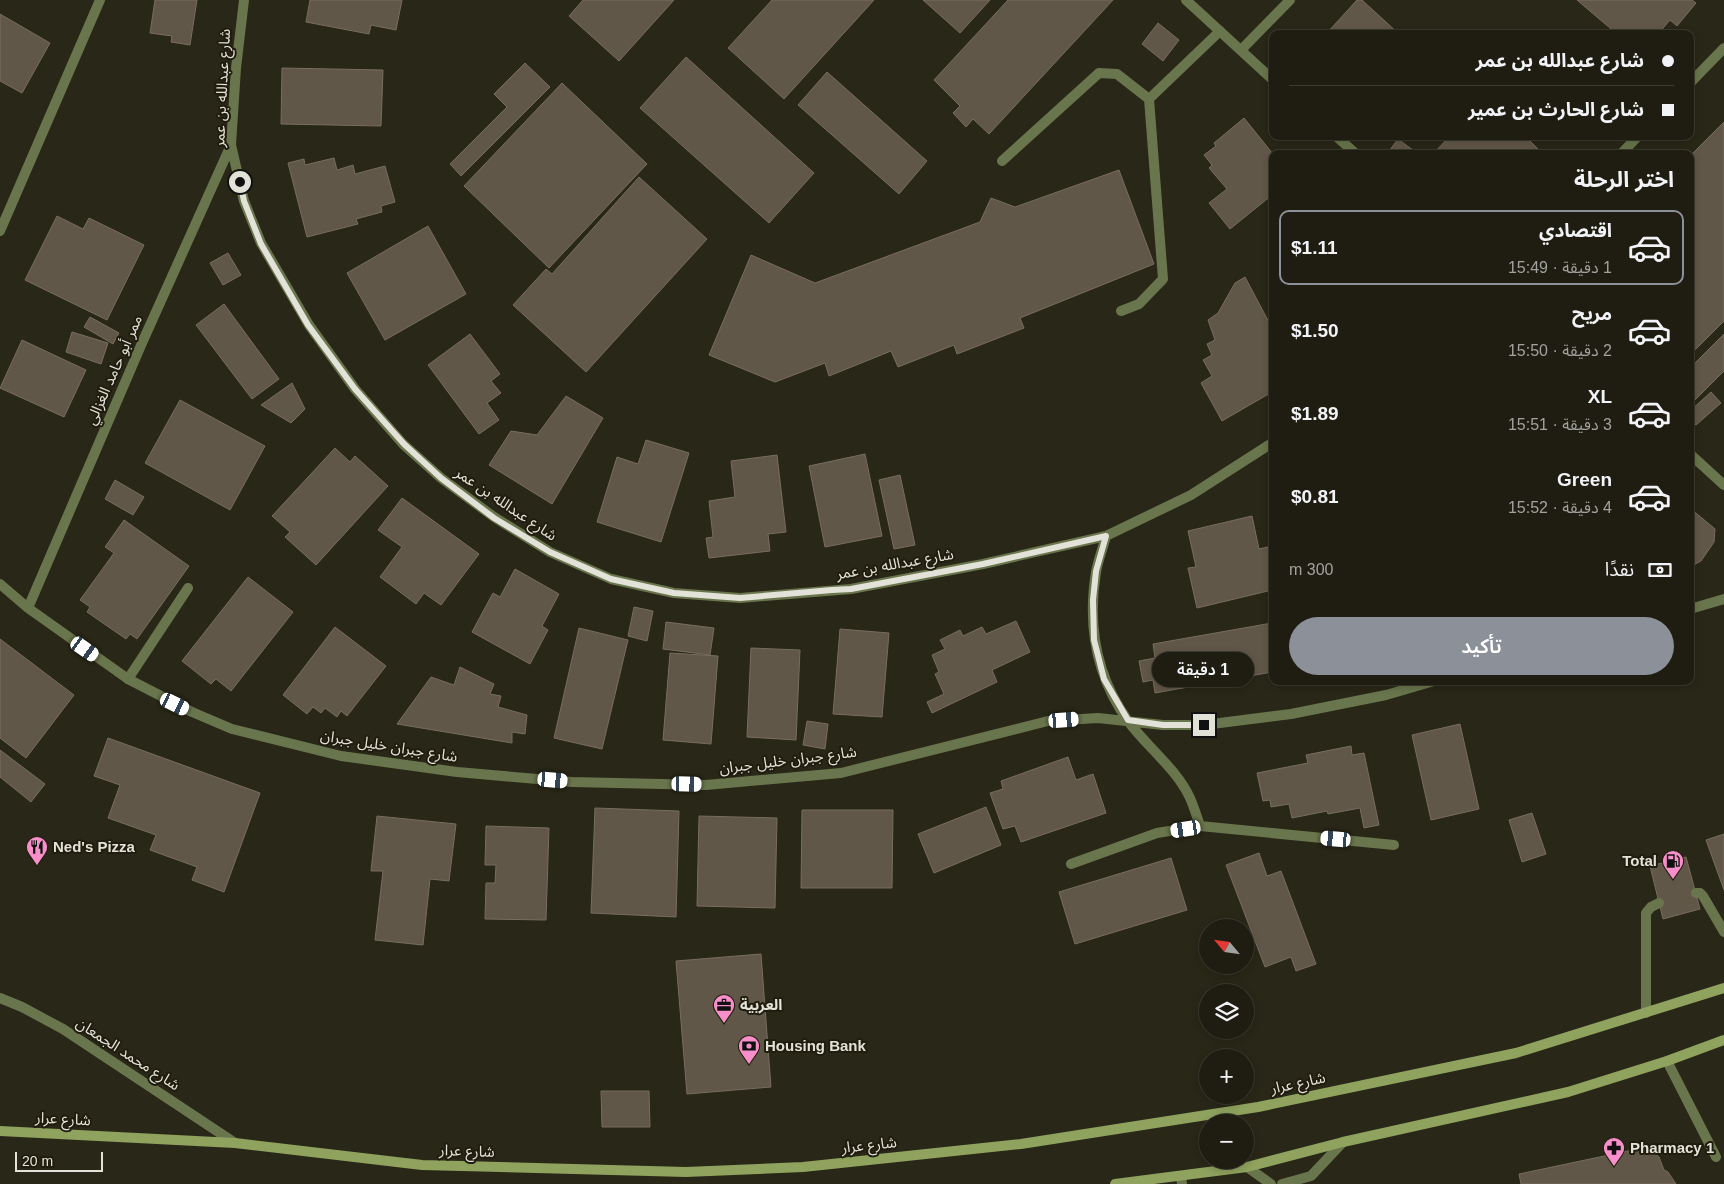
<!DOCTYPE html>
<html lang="ar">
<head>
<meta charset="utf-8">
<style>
	body { margin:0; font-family:Helvetica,"Noto Sans Arabic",sans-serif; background:#27261a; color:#f1f3f6; direction:rtl; height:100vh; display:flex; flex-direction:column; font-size:19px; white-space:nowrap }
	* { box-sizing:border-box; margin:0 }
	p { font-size:16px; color:#a1a29f }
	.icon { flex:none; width:28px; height:28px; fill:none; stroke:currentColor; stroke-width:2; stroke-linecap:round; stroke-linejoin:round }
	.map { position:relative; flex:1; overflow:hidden; direction:ltr }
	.panel { position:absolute; left:1269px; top:150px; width:425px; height:535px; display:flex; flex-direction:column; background:#1f1d11; border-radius:10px; box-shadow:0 2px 8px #0003,0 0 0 1px #3c3b31; direction:rtl }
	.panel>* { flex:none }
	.guide { position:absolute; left:1269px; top:30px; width:425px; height:110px; border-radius:10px; box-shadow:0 2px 8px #0003,0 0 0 1px #3c3b31; direction:rtl; display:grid; align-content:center; height:110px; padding:0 20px; background:#1f1d11 }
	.needle { width:32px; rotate:299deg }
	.fabs { position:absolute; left:1199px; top:919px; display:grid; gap:10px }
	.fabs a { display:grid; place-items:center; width:55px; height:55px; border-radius:50%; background:#1f1d11; box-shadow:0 2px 8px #0003,0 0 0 1px #3c3b31; font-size:25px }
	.scale { position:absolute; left:15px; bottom:12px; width:88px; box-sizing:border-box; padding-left:5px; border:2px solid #e3e2d8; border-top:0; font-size:14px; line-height:18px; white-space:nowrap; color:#e3e2d8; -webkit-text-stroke:4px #201d0e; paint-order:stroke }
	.end { position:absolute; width:22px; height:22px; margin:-11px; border:6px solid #e3e2d8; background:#111; box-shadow:0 0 0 2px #111 }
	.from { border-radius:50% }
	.bubble { position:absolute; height:35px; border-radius:18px; background:#1f1d11; box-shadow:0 2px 8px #0003,0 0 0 1px #3c3b31; font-size:16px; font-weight:600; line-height:35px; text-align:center; direction:rtl }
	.car { position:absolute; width:15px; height:30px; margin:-15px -8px; border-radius:6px; box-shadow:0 0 4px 1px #0007; background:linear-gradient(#fff 24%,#345 0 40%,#fff 0 76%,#345 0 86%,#fff 0) }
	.guide b { display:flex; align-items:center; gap:18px; height:48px; font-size:19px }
	.guide b+b { border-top:1px solid #3c3b31 }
	.guide i { width:12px; height:12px; background:#f1f3f6 }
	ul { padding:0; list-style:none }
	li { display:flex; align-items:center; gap:15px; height:75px; margin:0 10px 8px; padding:0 10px; border:2px solid transparent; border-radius:10px }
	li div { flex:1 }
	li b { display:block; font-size:19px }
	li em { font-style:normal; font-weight:600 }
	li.selected { border-color:#8c9099 }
	li>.icon { width:45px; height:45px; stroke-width:1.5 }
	h2 { padding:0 20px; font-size:22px; line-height:60px }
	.pay { display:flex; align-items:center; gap:12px; height:55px; padding:0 20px; font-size:19px }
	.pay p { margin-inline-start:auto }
	.cta { display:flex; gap:10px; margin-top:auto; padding:10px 20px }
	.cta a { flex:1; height:58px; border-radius:30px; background:#8c9099; color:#fff; font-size:20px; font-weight:600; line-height:58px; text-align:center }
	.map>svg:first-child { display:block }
</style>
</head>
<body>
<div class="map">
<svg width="1724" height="1184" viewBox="0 0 1724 1184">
	<rect width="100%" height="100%" fill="#292717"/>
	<path fill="#615748" stroke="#786d5e" d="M155,0H197L190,45L171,42L172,36L150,33Z
		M310,0H402L396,30L371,25L369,34L306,22Z
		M583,0H674L619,61L569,16Z
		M772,0H874L784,99L728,48Z
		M923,0H990L960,33Z
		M1008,0H1113L989,134L973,119L966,127L953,113L960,106L934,80Z
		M1357,0H1362L1399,34H1326Z
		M1577,0H1692L1696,3L1677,26L1670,20L1658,34H1617Z
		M0,14L50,43L22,93L0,81Z
		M1158,23L1179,40L1163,61L1142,44Z
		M686,57L814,173L769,223L640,108Z
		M525,63L550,87L461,176L450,164L507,107L494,94Z
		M282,68L383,70L381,126L281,124Z
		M827,72L927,161L899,194L798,105Z
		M562,83L647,164L549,268L464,186Z
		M1244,118L1273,154L1272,195L1230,229L1209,203L1227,189L1209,168L1212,165L1204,155L1216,146L1214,143Z
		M1724,122V321L1690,355V156Z
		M1450,136H1525L1543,154H1433Z
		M1398,139L1418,154H1387Z
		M334,158L337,170L353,165L355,174L385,166L395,202L381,206L382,212L356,219L358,224L307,237L288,163L304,159L305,165Z
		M1119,170L1154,264L1020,318L1024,328L957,354L954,345L898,367L891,351L829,376L825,363L775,382L709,355L751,255L815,283L980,222L991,198L1015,207Z
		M639,177L707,239L586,372L513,305L546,269L552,274Z
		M57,216L83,229L89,218L144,245L107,320L25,280Z
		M428,226L466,294L385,340L347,273Z
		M228,253L241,275L223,285L210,263Z
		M1245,277L1272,328V392L1222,421L1201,383L1212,376L1203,360L1212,355L1207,344L1215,340L1208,320L1218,313L1235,283Z
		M224,304L279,379L252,399L196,325Z
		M90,317L119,333L113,344L84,327Z
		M72,332L108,343L101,364L66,352Z
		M470,334L500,374L491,381L501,393L487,403L499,420L479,434L428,365Z
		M1724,334V371L1690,405V368Z
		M22,340L86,370L64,417L0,388Z
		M292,383L305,409L291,423L261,405Z
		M1711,392L1721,403L1696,425L1690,418V411Z
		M566,396L603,418L552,504L489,465L511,431L537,435Z
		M180,400L265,446L230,510L145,463Z
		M646,440L689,453L661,542L597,522L617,457L638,464Z
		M335,448L350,462L355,456L388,486L316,565L285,537L290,532L272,516Z
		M865,454L882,536L825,547L809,466Z
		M777,455L786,532L768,534L770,551L709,558L706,538L713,537L709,501L735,497L731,461Z
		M900,475L915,545L894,549L879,480Z
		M115,480L144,497L133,515L105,499Z
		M402,498L479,554L441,605L424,593L416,604L380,577L402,547L378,530Z
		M1690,508L1715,529L1714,542L1701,561L1690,567Z
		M1252,516L1259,549L1272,546V590L1197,608L1188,568L1196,567L1188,531Z
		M124,520L189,566L137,639L130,634L126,639L87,612L90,607L80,600L114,553L105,547Z
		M515,569L559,594L542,626L548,630L530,664L472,632L493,593L500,597Z
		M248,577L293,612L231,691L216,679L211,684L182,661Z
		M634,607L653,611L647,641L628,636Z
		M1016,621L1030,652L992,670L997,682L932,713L927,702L944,694L935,674L939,672L932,655L945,649L940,640L960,630L963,636L982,627L986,634Z
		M666,622L714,628L710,655L663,649Z
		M1272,623V672L1155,693L1153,680L1143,682L1139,661L1155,658L1153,644Z
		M335,627L386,666L347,716L341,711L337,717L325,708L321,713L313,707L307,714L283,695Z
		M579,628L628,640L602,749L554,738Z
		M840,629L889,633L882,717L833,714Z
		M0,639L74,695L26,758L0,738Z
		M751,648L800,650L796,740L747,737Z
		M670,653L718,656L711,744L663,740Z
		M460,667L494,684L490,694L501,696L498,707L527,715L525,734L512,732V743L397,724L431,677L454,685Z
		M807,721L828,724L825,749L803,745Z
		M1460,724L1479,809L1431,820L1412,735Z
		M108,738L260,793L224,892L192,880L197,867L150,850L156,835L108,818L120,785L94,776Z
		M1351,746L1352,755L1364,753L1379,825L1364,828L1360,808L1328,814L1327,811L1292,818L1289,804L1271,807L1270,800L1263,801L1257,773L1308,763L1306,755Z
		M0,750L45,784L31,802L0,777Z
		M1068,757L1076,780L1093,774L1106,813L1021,842L1015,826L1003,829L990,793L1003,789L1001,781Z
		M986,807L1001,845L934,873L918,834Z
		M595,808L679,811L676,917L591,913Z
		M802,810H893L892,888H801Z
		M1532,813L1546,854L1522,862L1509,820Z
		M377,816L456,824L449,881L430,879L423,945L375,940L383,871H371Z
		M699,816L777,818L775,908L697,906Z
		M486,826L549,828L546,920L485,919L486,883H495L496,865H485Z
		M1724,834V890L1706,840Z
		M1259,853L1267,876L1281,871L1316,964L1296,971L1291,957L1265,967L1226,865Z
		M1686,857L1700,909L1663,919L1650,866Z
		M1171,858L1187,910L1075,944L1059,892Z
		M761,954L771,1087L687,1094L676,961Z
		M601,1091H649L650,1127H602Z
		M1647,1147L1659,1157L1664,1170L1668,1172L1676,1184H1521L1519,1174Z"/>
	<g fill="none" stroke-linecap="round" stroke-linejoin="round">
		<path stroke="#69754c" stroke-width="10" d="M1002,161L1099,73L1117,74L1149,99L1220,31
			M1121,311L1139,304L1163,279L1149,99
			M128,679L188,588
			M1696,893H1700L1703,896L1724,932
			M1646,1013V913L1651,907L1659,903
			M1667,1061L1716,1157
			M1247,1167L1271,1184
			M1181,1176L1182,1184
			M1282,1184L1311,1176L1343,1142"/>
		<path stroke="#69754c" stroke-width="10" d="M244,0L236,68L231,145L244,201L261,243L309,325L355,389L403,444L441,478L494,517L550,552L611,579L674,593L740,598L851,589L983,564L1106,536L1191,495L1272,443
			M1186,0L1272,79
			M1241,50L1290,0
			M1690,83L1724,48
			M1336,136L1356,154
			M1621,154L1638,136
			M0,231L100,0
			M1690,454L1724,485
			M1106,536C1103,548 1098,560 1096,572C1087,627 1096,676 1128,721C1147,747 1176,768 1190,798C1194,807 1197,817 1200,826
			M0,584L28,608L128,679L192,712L232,729L341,756L457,772L572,782L706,785L841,773L1048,721L1098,718L1163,725H1204L1291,714L1386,695L1434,681
			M28,608L142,343L231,145
			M1690,609L1724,599
			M1071,864L1157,833L1200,826L1394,845
			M0,998L22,1007L63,1029L235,1143"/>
		<path stroke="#8fa25e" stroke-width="10" d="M0,1131L235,1143L422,1165L686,1172L803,1167L1021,1144L1258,1107L1516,1053L1724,988
			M1115,1184L1247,1167L1343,1142L1568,1092L1667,1061L1724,1040"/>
	</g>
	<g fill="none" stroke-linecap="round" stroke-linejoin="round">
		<path stroke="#e3e2d8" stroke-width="6" d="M240,182L244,201L261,244L308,325L355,389L404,444L441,478L494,518L550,552L611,579L674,593L740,598L832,590L851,589L983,564L1106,536L1096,571L1093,600L1094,640L1104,679L1128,720L1163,725H1204"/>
	</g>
	<defs>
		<g id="restaurant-pin" transform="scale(1.125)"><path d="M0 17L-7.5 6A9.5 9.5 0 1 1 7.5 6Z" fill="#f98fca" stroke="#201d0e"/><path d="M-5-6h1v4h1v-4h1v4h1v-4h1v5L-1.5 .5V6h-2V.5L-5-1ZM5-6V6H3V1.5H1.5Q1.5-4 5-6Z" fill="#111"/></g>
		<g id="fuel-pin" transform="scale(1.125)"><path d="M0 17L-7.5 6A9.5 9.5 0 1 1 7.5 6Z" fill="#f98fca" stroke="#201d0e"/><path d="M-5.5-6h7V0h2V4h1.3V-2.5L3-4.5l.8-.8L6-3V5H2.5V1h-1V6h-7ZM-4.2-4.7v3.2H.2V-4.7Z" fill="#111"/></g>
		<g id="office-pin" transform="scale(1.125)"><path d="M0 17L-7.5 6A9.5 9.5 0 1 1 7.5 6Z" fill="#f98fca" stroke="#201d0e"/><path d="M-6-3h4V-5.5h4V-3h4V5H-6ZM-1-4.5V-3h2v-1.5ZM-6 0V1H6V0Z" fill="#111"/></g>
		<g id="bank-pin" transform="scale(1.125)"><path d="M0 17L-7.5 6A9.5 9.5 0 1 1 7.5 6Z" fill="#f98fca" stroke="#201d0e"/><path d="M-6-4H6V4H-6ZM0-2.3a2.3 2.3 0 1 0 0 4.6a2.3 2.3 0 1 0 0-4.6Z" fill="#111"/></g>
		<g id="pharmacy-pin" transform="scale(1.125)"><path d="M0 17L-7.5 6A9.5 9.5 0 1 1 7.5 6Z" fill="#f98fca" stroke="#201d0e"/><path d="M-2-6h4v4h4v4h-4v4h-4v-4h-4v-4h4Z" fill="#111"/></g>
	</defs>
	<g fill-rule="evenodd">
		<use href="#restaurant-pin" x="37" y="847"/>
		<use href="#fuel-pin" x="1673" y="861"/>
		<use href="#office-pin" x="724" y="1005"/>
		<use href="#bank-pin" x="749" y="1046"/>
		<use href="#pharmacy-pin" x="1614" y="1148"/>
	</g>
	<g text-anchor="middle" stroke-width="4" stroke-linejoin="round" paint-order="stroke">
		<g font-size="15" fill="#e3e2d8" stroke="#201d0e">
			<text transform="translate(222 88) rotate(-87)" y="5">شارع عبدالله بن عمر</text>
			<text transform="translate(114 370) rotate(-66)" y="5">ممر أبو حامد الغزالي</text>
			<text transform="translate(506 504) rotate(34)" y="5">شارع عبدالله بن عمر</text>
			<text transform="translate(895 564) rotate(-10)" y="5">شارع عبدالله بن عمر</text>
			<text transform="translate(389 746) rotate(9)" y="5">شارع جبران خليل جبران</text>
			<text transform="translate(788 760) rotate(-7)" y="5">شارع جبران خليل جبران</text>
			<text transform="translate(128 1054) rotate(33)" y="5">شارع محمد الجمعان</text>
			<text transform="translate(1298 1083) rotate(-12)" y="5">شارع عرار</text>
			<text transform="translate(63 1119) rotate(3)" y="5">شارع عرار</text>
			<text transform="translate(869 1145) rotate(-6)" y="5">شارع عرار</text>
			<text transform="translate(467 1151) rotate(2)" y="5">شارع عرار</text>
		</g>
		<g font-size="15" font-weight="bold" fill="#e3e2d8" stroke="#201d0e" text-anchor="start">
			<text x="53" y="852">Ned's Pizza</text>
			<text x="1657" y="866" text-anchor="end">Total</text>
			<text x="740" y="1010">العربية</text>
			<text x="765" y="1051">Housing Bank</text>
			<text x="1630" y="1153">Pharmacy 1</text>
		</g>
	</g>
</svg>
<div class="fabs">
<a><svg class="needle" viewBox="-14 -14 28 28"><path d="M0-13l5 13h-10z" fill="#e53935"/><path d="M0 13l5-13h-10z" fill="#a1a29f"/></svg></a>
<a><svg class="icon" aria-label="layers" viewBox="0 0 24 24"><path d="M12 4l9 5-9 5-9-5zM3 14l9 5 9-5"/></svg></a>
<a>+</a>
<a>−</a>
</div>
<div class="scale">20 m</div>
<i class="end from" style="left:240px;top:182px"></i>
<i class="end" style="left:1204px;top:725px"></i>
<div class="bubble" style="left:1152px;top:652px;width:102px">1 دقيقة</div>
<i class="car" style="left:85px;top:649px;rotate:125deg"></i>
<i class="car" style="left:175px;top:704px;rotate:116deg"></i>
<i class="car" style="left:1064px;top:720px;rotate:86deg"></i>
<i class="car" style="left:553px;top:780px;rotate:95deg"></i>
<i class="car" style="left:687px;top:784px;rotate:91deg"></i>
<i class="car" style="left:1186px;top:829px;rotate:261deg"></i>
<i class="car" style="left:1336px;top:839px;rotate:275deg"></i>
<div class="guide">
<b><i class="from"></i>شارع عبدالله بن عمر</b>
<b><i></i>شارع الحارث بن عمير</b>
</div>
<section class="panel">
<h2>اختر الرحلة</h2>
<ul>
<li class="selected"><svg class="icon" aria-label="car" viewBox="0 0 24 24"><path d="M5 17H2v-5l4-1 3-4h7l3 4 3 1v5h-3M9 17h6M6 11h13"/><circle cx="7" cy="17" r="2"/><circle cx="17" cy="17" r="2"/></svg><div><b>اقتصادي</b><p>1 دقيقة · 15:49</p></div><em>$1.11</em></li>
<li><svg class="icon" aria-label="car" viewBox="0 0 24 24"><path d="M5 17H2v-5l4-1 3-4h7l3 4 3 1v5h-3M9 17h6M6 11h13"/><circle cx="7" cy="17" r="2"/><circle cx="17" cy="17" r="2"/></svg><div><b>مريح</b><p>2 دقيقة · 15:50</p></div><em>$1.50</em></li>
<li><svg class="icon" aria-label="car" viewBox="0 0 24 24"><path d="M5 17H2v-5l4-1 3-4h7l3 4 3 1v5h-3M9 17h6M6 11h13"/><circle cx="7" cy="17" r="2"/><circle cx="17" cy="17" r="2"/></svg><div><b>XL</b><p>3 دقيقة · 15:51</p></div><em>$1.89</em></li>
<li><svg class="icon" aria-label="car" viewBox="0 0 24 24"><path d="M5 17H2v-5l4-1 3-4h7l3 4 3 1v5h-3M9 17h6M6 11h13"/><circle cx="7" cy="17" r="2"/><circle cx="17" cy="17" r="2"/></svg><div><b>Green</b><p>4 دقيقة · 15:52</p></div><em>$0.81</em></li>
</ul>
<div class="pay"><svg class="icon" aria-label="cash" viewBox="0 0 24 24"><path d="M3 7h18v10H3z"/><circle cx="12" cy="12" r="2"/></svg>نقدًا<p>300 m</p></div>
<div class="cta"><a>تأكيد</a></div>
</section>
</div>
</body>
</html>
